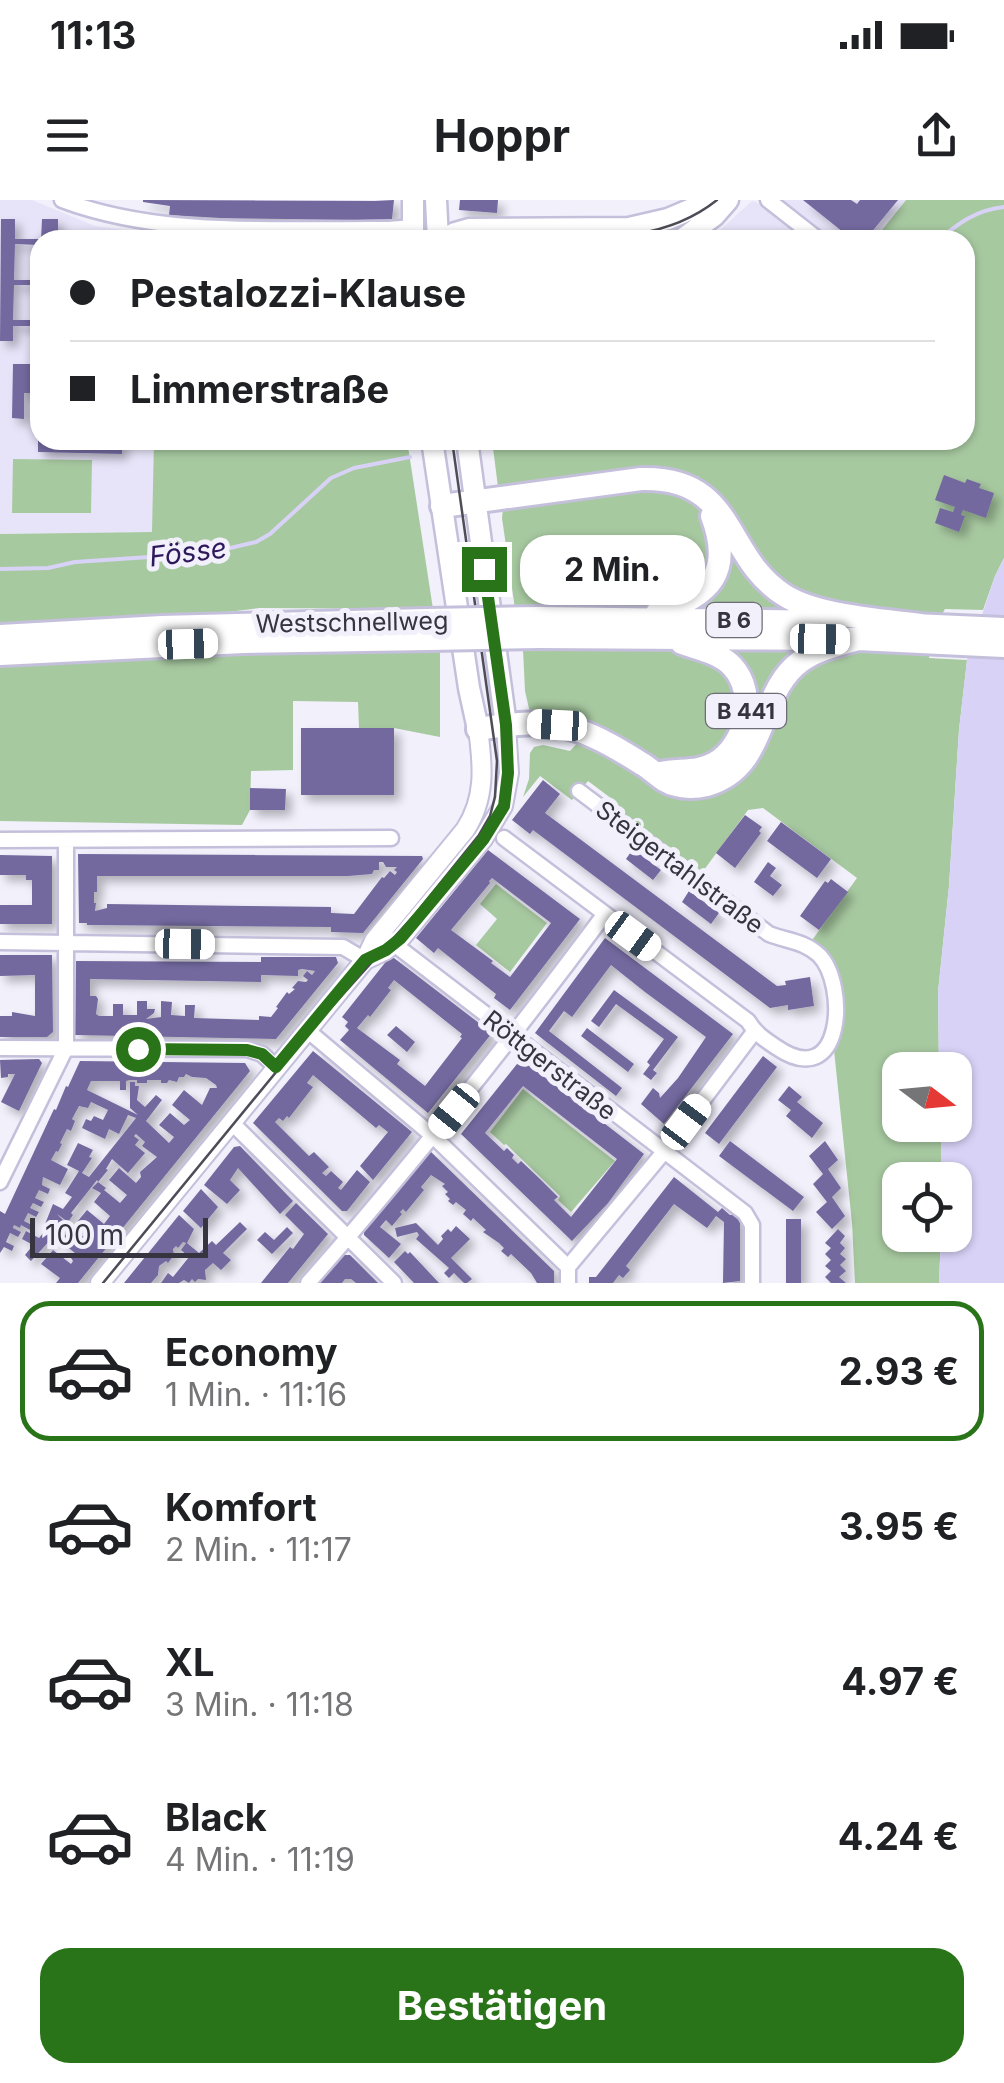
<!DOCTYPE html>
<html lang="de">
<head>
<meta charset="utf-8">
<style>
	body { margin:0; font-family:Inter,sans-serif; background:#f6f6f6; color:#202124; height:100vh; display:flex; flex-direction:column; font-size:38px; white-space:nowrap }
	* { box-sizing:border-box; margin:0 }
	p { font-size:32px; color:#757577 }
	.icon { flex:none; width:55px; height:55px; fill:none; stroke:currentColor; stroke-width:2; stroke-linecap:round; stroke-linejoin:round }
	.map { position:relative; height:1083px; overflow:hidden }
	.details { display:flex; flex-direction:column; background:#fff; flex:1 }
	.details>* { flex:none }
	.guide { position:absolute; left:30px; top:30px; width:945px; height:220px; border-radius:30px; box-shadow:0 2px 8px #0004; display:grid; align-content:center; height:220px; padding:0 40px; background:#fff }
	.needle { width:65px; rotate:106deg }
	.controls { position:absolute; left:882px; top:852px; display:grid; gap:20px }
	.controls a { display:grid; place-items:center; width:90px; height:90px; border-radius:20px; background:#fff; box-shadow:0 2px 8px #0004; font-size:50px }
	.scale { position:absolute; left:30px; bottom:25px; width:178px; box-sizing:border-box; padding-left:10px; border:5px solid #36343f; border-top:0; font-size:28px; line-height:35px; white-space:nowrap; color:#36343f; -webkit-text-stroke:8px #f1f0fb; paint-order:stroke }
	.end { position:absolute; width:45px; height:45px; margin:-22px; border:12px solid #297418; background:#fff; box-shadow:0 0 0 5px #fff }
	.from { border-radius:50% }
	.bubble { position:absolute; height:70px; border-radius:30px; background:#fff; box-shadow:0 2px 8px #0004; font-size:32px; font-weight:700; line-height:70px; text-align:center }
	.car { position:absolute; width:30px; height:60px; margin:-30px -15px; border-radius:12px; box-shadow:0 0 8px 2px #0007; background:linear-gradient(#fff 24%,#345 0 40%,#fff 0 76%,#345 0 86%,#fff 0) }
	.guide b { display:flex; align-items:center; gap:35px; height:95px; font-size:38px }
	.guide b+b { border-top:2px solid #e0e0e0 }
	.guide i { width:25px; height:25px; background:#202124 }
	ul { padding:18px 0 0; list-style:none }
	li { display:flex; align-items:center; gap:30px; height:140px; margin:0 20px 15px; padding:0 20px; border:5px solid transparent; border-radius:30px }
	li div { flex:1 }
	li b { display:block; font-size:38px }
	li em { font-style:normal; font-weight:700 }
	li.selected { border-color:#297418 }
	li>.icon { width:90px; height:90px; stroke-width:1.5 }
	.primary-button { display:flex; gap:20px; margin-top:auto; padding:20px 40px }
	.primary-button a { flex:1; height:115px; border-radius:30px; background:#297418; color:#fff; font-size:40px; font-weight:700; line-height:115px; text-align:center }
	.status { display:flex; justify-content:space-between; align-items:center; height:70px; padding:0 50px; background:#fff; direction:ltr }
	.status svg { height:28px; fill:currentColor }
	header { display:flex; justify-content:space-between; align-items:center; height:130px; padding:0 40px; background:#fff; font-size:45px; font-weight:700 }
	.map>svg:first-child { display:block }
</style>
</head>
<body>
<div class="status"><b>11:13</b><svg viewBox="0 0 49 12"><path d="M0 12V9h3v3zM5 12V6h3v6zM10 12V3h3v9zM15 12V0h3v12zM26 1h20v11H26zM47 4h2v5h-2z"/></svg></div>
<header><svg class="icon" aria-label="menu" viewBox="0 0 24 24"><path d="M4 6h16M4 12h16M4 18h16"/></svg>Hoppr<svg class="icon" aria-label="share" viewBox="0 0 24 24"><path d="M12 15V3M7 8l5-5 5 5M5 13v7h14v-7"/></svg></header>
<div class="map">
<svg width="1004" height="1083" viewBox="0 0 1004 1083">
	<defs>
		<filter id="shadow"><feDropShadow dx="6" dy="6" stdDeviation="5" flood-color="#0004"/></filter>
	</defs>
	<rect width="100%" height="100%" fill="#f1f0fb"/>
	<path fill="#e7e4f9" d="M0,0H32L95,26L181,38L40,40V240H154L153,332L0,334Z
		M768,0H906L874,40H819Z
		M752,1L756,2L804,40H709Z"/>
	<path fill="#a7c9a0" d="M906,0H1004V358L995,376L983,410L945,409L940,418L856,410L780,386L716,294L699,277L680,270L639,266L498,287L492,240H965V40H874Z
		M154,240H407L433,409L259,408L196,416L0,426V334L152,332Z
		M13,259L92,260L91,313H12Z
		M642,289C658,289 673,289 688,298C709,311 716,345 707,368C705,375 694,386 687,391C674,401 652,405 636,408L515,409L502,318L503,308Z
		M726,337C745,369 760,397 796,412H687Z
		M808,446L749,525L716,447Z
		M890,448L931,449L929,458L967,460L959,530L949,686L938,792L939,870H900V925H941V980H900V1035H941L939,1083H855L852,1023L834,850L840,826L839,814L810,743L857,678L763,608L748,610L701,674L620,613L616,602L588,581L572,600L540,576L523,597L529,579L530,553L534,547L543,545L570,551L580,540L617,559L740,579C755,566 763,551 771,533C802,463 814,455 890,448Z
		M523,450C575,450 665,441 712,461C743,475 743,534 716,553C711,556 678,565 672,564C650,563 625,537 604,530C580,522 554,519 530,513L525,491Z
		M440,452V537L394,528H359L358,502L293,501V570L251,571L250,610L242,625L0,621V463L167,454Z
		M496,684L547,723L510,772L476,745L497,719L480,704Z
		M523,889L615,961L571,1012L558,1000L560,996L506,944L504,945L490,932Z"/>
	<path fill="#d8d2f7" d="M1004,358V1083H939L941,1035H955V980H941V925H955V870H939L938,792L949,686L959,530L967,460L995,376Z"/>
	<g fill="none" stroke-linecap="round" stroke-linejoin="round">
		<path stroke="#d8d2f7" stroke-width="4" d="M938,40C959,23 976,10 1004,7
			M724,240L771,244L800,243L803,240
			M493,243L508,240
			M0,369L48,368L75,362L209,353L256,342L270,334L331,278L354,268L410,257"/>
	</g>
	<path fill="#73699f" fill-rule="evenodd" filter="url(#shadow)" d="M143,0L375,1L394,0L392,19L357,20L221,18L169,15L170,6L143,2Z
		M460,0H498L497,13L459,10Z
		M803,0H851L857,4L860,0H898L865,40H853Z
		M1,19H15V39H40V45L15,44L14,80H40V85H14L13,120H40V126H13V141H0Z
		M42,19H58V40H41Z
		M13,164H40V193H24V219L12,218Z
		M38,240H122V254L38,252Z
		M944,275L965,283L967,279L981,284L979,288L994,293L986,318L963,310L961,315L965,316L959,332L935,323L940,308L953,312L955,307L935,300Z
		M301,528H394V595H301Z
		M543,580L560,594L545,613L777,786L786,785L785,781L810,777L814,806L788,810V805L770,808L533,630L530,634L512,620Z
		M250,588L286,589L285,610H250Z
		M745,615L762,627L759,631L761,633L735,668L716,653Z
		M781,622L831,659L817,678L767,641Z
		M633,649L661,670L653,680L626,659Z
		M488,650L580,719L510,810L494,798L496,794L438,748L434,753L416,738ZM492,678L551,723L510,777L491,763L493,761L451,730L490,683L489,681Z
		M78,654L422,656L423,659L363,733L331,732V727L87,725V723H79ZM379,662H383L386,667H397L394,670L397,672L395,675L390,671L384,678L382,677L354,714L331,713V707L107,704V708L95,711L96,703H94V692H97V676H348L372,674L374,670H379Z
		M0,655L52,656V724H0V705H32V680H26V675H0Z
		M768,662L776,668L770,676L782,685L773,696L754,682Z
		M831,679L848,692L819,730L800,716L825,681L828,683Z
		M689,691L719,713L711,724L682,702Z
		M605,738L733,834L664,924L641,904L653,888L659,893L660,898L678,878L706,837L645,792L611,765L572,817L564,811L549,831L622,888L616,896L535,833Z
		M0,755H52L53,832L47,837H0V816H12V812L35,816V775L0,776Z
		M261,757H336L338,763L276,839L75,835L76,761L261,762ZM302,769L315,771L312,775L307,771L303,776L308,780L306,782L298,781L292,788L295,789L289,794L287,792L276,807L278,808L271,817L259,816V820L194,818L195,805H185V816L171,815L172,802L161,801V817L146,819L154,813L155,809H147V801H137V815H123V804H113V816H99L96,814L98,799L96,796H90V779L261,782V775L298,776V770Z
		M394,758L492,833L428,913L340,840L349,830L345,826L348,822L342,817L388,759ZM394,780L462,834L460,837L462,838L425,886L397,864L400,860L357,828L368,815L370,817L391,790L388,788Z
		M614,790L678,837L653,870L657,873L651,880L643,874L650,865L647,862L664,839L616,804L599,827L591,821Z
		M396,826L415,842L407,852L387,835Z
		M587,828L634,864L628,872L581,836Z
		M313,851L412,932L373,980L360,966L388,932L379,925L376,928L313,875L307,883L313,887L289,918L287,916L283,921L279,918L275,922L309,956L314,952L329,967L322,973L326,976L331,971L343,982L338,988L341,990L357,970L370,982L347,1011H342L253,923Z
		M763,856L777,867L719,944L705,933Z
		M39,859L42,863L19,911L1,902L15,874H8V877L1,878L0,860Z
		M521,859L644,954L608,1003L572,1041L461,934ZM523,886L617,959L571,1017L554,1000L558,997L540,979L521,961L518,964L512,958L514,955L507,948L504,951L485,933Z
		M80,861L245,863L250,871L78,1083H56L60,1078L41,1064L53,1050L71,1064L73,1061L71,1058L75,1053L60,1041L72,1027L90,1042L94,1036L77,1022L87,1010L104,1024L110,1016L94,1002L101,993L92,988L98,982L97,980L71,1013L73,1015L68,1022L57,1014L66,1023L31,1061L25,1055L33,1045L22,1039L26,1031L39,1038L49,1026L45,1024L53,1004L63,1009L72,997L65,993L79,971L67,965L78,943L93,950L89,957L92,958L82,973L89,977L136,918L128,915L119,934L109,929L105,939L82,928L86,919L91,921L94,916L103,920L108,910L91,902L88,908L79,906L72,919L75,921L71,931L67,929L60,943L62,944L58,952L56,951L51,960L68,969L60,985L43,977L42,985L50,989L48,994L39,990L35,998L44,1002L41,1007L33,1003L30,1008L39,1012L36,1017L28,1013L24,1021L32,1025L30,1030L21,1025L20,1028L14,1025L13,1028L21,1032L18,1037L10,1033L6,1042L14,1046L12,1051L4,1047L0,1053V1011L5,1014L54,909L56,910L66,886L68,887ZM186,874L192,877L206,878L216,885L217,888H210L202,905L184,890L172,905L190,920L184,925L170,913L159,925L174,937L169,943L146,921L162,900L156,895L145,907L137,900L139,886H135V882H130V908L138,915L87,890L91,881H120V890H126V881L130,880H137V883H147V880H161V883H167L169,880L177,882L179,877H184ZM136,934L145,942L142,946L157,957L140,972L141,977L136,983L119,968L109,980L127,995L120,1003L104,990L106,988L98,982L108,970L106,969L112,959L128,973L145,953L135,945L139,940L134,936Z
		M789,886L802,897L797,902L823,923L812,938L786,916L791,910L778,900Z
		M730,941L804,997L793,1011L719,956Z
		M825,941L838,960L828,969L841,988L832,997L845,1016L832,1029L816,1012L827,1002L813,984L823,974L809,956Z
		M240,946L293,1001L280,1014L238,968L230,980L240,990L227,1004L204,985L234,947Z
		M430,951L554,1071V1083H537L531,1073L511,1054L508,1057L501,1051L504,1048L499,1043L483,1032L486,1030L473,1018L471,1021L463,1014L466,1010L456,1002L453,1005L448,1001L450,999L445,994L448,992L442,986L445,984L431,975L421,987L424,990L406,1012L403,1009L400,1012L402,1014L392,1026L386,1020L380,1027L401,1044L389,1058L364,1035V1029Z
		M674,977L718,1012L722,1008L730,1015H740V1081L723,1083L724,1022L716,1016L707,1028L674,1004L626,1066L630,1070L623,1078L619,1075L613,1083H589V1077H596Z
		M201,989L218,1007L201,1028L183,1011Z
		M296,1003L328,1034L288,1083H261L290,1047L293,1049L304,1034L285,1015Z
		M179,1015L194,1029L187,1043L199,1053L212,1041L216,1045L240,1022L247,1029L223,1053L231,1060L221,1070L213,1063L205,1070L206,1080L198,1079L195,1082L192,1079L189,1083L184,1080L179,1083H161L168,1073L173,1077L189,1057L181,1050L186,1043L183,1042L178,1048L176,1046L173,1049L174,1055L168,1063L166,1061L159,1066L158,1075L151,1083H124Z
		M786,1019H801V1083H786Z
		M416,1023L438,1045L443,1039L441,1036L448,1029L451,1032L456,1026L470,1039L451,1058L472,1079L467,1083H464L454,1073L449,1078L444,1073L449,1068L416,1039L419,1035L417,1032L397,1037L395,1028Z
		M287,1027L293,1033L272,1054L257,1040L265,1032L274,1040Z
		M838,1029L845,1036L840,1043L845,1048L840,1054L846,1059L840,1065L846,1071L839,1077L846,1083H831L825,1077L831,1071L825,1066L831,1060L825,1054L831,1048L825,1043Z
		M405,1051L408,1054L410,1052L439,1083H414L394,1062Z
		M343,1055H350L378,1083H356L351,1079H345L342,1083H319Z"/>
	<g fill="none" stroke-linecap="round" stroke-linejoin="round">
		<g stroke="#c4c0db" stroke-width="19">
			<path id="minor" d="M62,0C163,38 283,28 389,29L413,27
				M768,0L819,40
				M504,638L748,821C755,833 764,839 776,847C844,894 848,784 819,755C804,741 787,741 769,734L579,591
				M0,640L391,638
				M0,742L343,747L365,760
				M394,744L745,1013L752,1025V1083
				M307,830L433,936L568,1067
				M0,848L247,849L262,854L276,867
				M231,922L394,1083
				M0,982L66,848V640
				M308,1083C412,965 510,841 604,715
				M568,1083V1067L663,953L754,832"/>
		</g>
		<g stroke="#c4c0db" stroke-width="22">
			<path id="tertiary" d="M365,760L386,750L401,738L483,639L503,606L509,573L506,525
				M100,1083L365,760L374,741L465,630C486,598 483,566 478,529"/>
		</g>
		<g stroke="#c4c0db" stroke-width="25">
			<path id="secondary" d="M436,0L438,40
				M413,40V0"/>
		</g>
		<g stroke="#c4c0db" stroke-width="25">
			<path id="primary" d="M442,40L455,33L469,29L629,28L668,19L713,0
				M681,40L714,16L728,0
				M432,240L469,488L478,529
				M467,240L506,525"/>
		</g>
		<g stroke="#c4c0db" stroke-width="28">
			<path id="trunk" d="M442,306L641,279C737,276 723,357 784,395C818,417 887,420 928,426
				M657,413C711,396 733,372 712,316
				M539,418L836,422
				M913,425L1004,429
				M0,436L162,427L427,420
				M540,437L858,439L1004,446
				M0,454L243,442L429,439
				M478,529C510,524 545,519 577,530C601,538 623,552 644,565C655,572 664,583 676,585C686,588 698,587 707,585C770,567 756,493 801,461C817,449 839,445 858,439
				M661,573C679,569 698,573 715,563C746,545 758,494 732,466C720,453 699,449 682,443"/>
		</g>
		<use href="#minor" stroke="#fff" stroke-width="14"/>
		<use href="#tertiary" stroke="#fff" stroke-width="18"/>
		<use href="#secondary" stroke="#fff" stroke-width="20"/>
		<use href="#primary" stroke="#fff" stroke-width="20"/>
		<use href="#trunk" stroke="#fff" stroke-width="22"/>
		<path stroke="#4e4c57" stroke-width="2.5" d="M474,40C556,30 647,56 717,0
			M103,1083L309,832L417,712L479,635L490,616L495,597L497,561L452,240"/>
		<g stroke="#c4c0db" stroke-width="28" stroke-linecap="butt">
			<path id="trunk-bridge" d="M427,420L539,418
				M429,439L540,437"/>
		</g>
		<use href="#trunk-bridge" stroke="#fff" stroke-width="22"/>
	</g>
	<g fill="none" stroke-linecap="round" stroke-linejoin="round">
		<path stroke="#297418" stroke-width="12" d="M138,849L247,850L262,854L276,867L365,760L386,750L401,738L483,640L504,606L508,573L506,525L484,369"/>
	</g>
	<g text-anchor="middle" stroke-width="10" stroke-linejoin="round" paint-order="stroke">
		<g fill="#f1f0fb" stroke="#6e6c77" stroke-width="2.5">
			<rect x="706.5" y="403" width="55" height="34" rx="8"/>
			<rect x="706" y="494" width="80" height="34" rx="8"/>
		</g>
		<g font-size="22" font-weight="bold" fill="#36343f">
			<text x="734" y="428">B 6</text>
			<text x="746" y="519">B 441</text>
		</g>
		<g font-size="25" fill="#36343f" stroke="#f1f0fb">
			<text transform="translate(352 422) rotate(-1)" y="9">Westschnellweg</text>
			<text transform="translate(680 667) rotate(37)" y="9">Steigertahlstraße</text>
			<text transform="translate(550 865) rotate(38)" y="9">Röttgerstraße</text>
		</g>
		<g font-size="28" font-style="italic" fill="#2e185b" stroke="#f1f0fb">
			<text transform="translate(188 352) rotate(-7)" y="10">Fösse</text>
		</g>
	</g>
</svg>
<div class="controls">
<a><svg class="needle" viewBox="-14 -14 28 28"><path d="M0-13l5 13h-10z" fill="#e53935"/><path d="M0 13l5-13h-10z" fill="#757577"/></svg></a>
<a><svg class="icon" aria-label="locate" viewBox="0 0 24 24"><circle cx="12" cy="12" r="6"/><path d="M12 2v4M12 18v4M2 12h4M18 12h4"/></svg></a>
</div>
<div class="scale">100 m</div>
<i class="end from" style="left:138px;top:849px"></i>
<i class="end" style="left:484px;top:369px"></i>
<div class="bubble" style="left:520px;top:335px;width:185px">2 Min.</div>
<i class="car" style="left:820px;top:439px;rotate:91deg"></i>
<i class="car" style="left:188px;top:444px;rotate:88deg"></i>
<i class="car" style="left:557px;top:525px;rotate:273deg"></i>
<i class="car" style="left:633px;top:736px;rotate:126deg"></i>
<i class="car" style="left:185px;top:744px;rotate:91deg"></i>
<i class="car" style="left:454px;top:911px;rotate:219deg"></i>
<i class="car" style="left:686px;top:922px;rotate:37deg"></i>
<div class="guide">
<b><i class="from"></i>Pestalozzi-Klause</b>
<b><i></i>Limmerstraße</b>
</div>
</div>
<section class="details">
<ul>
<li class="selected"><svg class="icon" aria-label="car" viewBox="0 0 24 24"><path d="M5 17H2v-5l4-1 3-4h7l3 4 3 1v5h-3M9 17h6M6 11h13"/><circle cx="7" cy="17" r="2"/><circle cx="17" cy="17" r="2"/></svg><div><b>Economy</b><p>1 Min. · 11:16</p></div><em>2.93 €</em></li>
<li><svg class="icon" aria-label="car" viewBox="0 0 24 24"><path d="M5 17H2v-5l4-1 3-4h7l3 4 3 1v5h-3M9 17h6M6 11h13"/><circle cx="7" cy="17" r="2"/><circle cx="17" cy="17" r="2"/></svg><div><b>Komfort</b><p>2 Min. · 11:17</p></div><em>3.95 €</em></li>
<li><svg class="icon" aria-label="car" viewBox="0 0 24 24"><path d="M5 17H2v-5l4-1 3-4h7l3 4 3 1v5h-3M9 17h6M6 11h13"/><circle cx="7" cy="17" r="2"/><circle cx="17" cy="17" r="2"/></svg><div><b>XL</b><p>3 Min. · 11:18</p></div><em>4.97 €</em></li>
<li><svg class="icon" aria-label="car" viewBox="0 0 24 24"><path d="M5 17H2v-5l4-1 3-4h7l3 4 3 1v5h-3M9 17h6M6 11h13"/><circle cx="7" cy="17" r="2"/><circle cx="17" cy="17" r="2"/></svg><div><b>Black</b><p>4 Min. · 11:19</p></div><em>4.24 €</em></li>
</ul>
<div class="primary-button"><a>Bestätigen</a></div>
</section>
</body>
</html>
